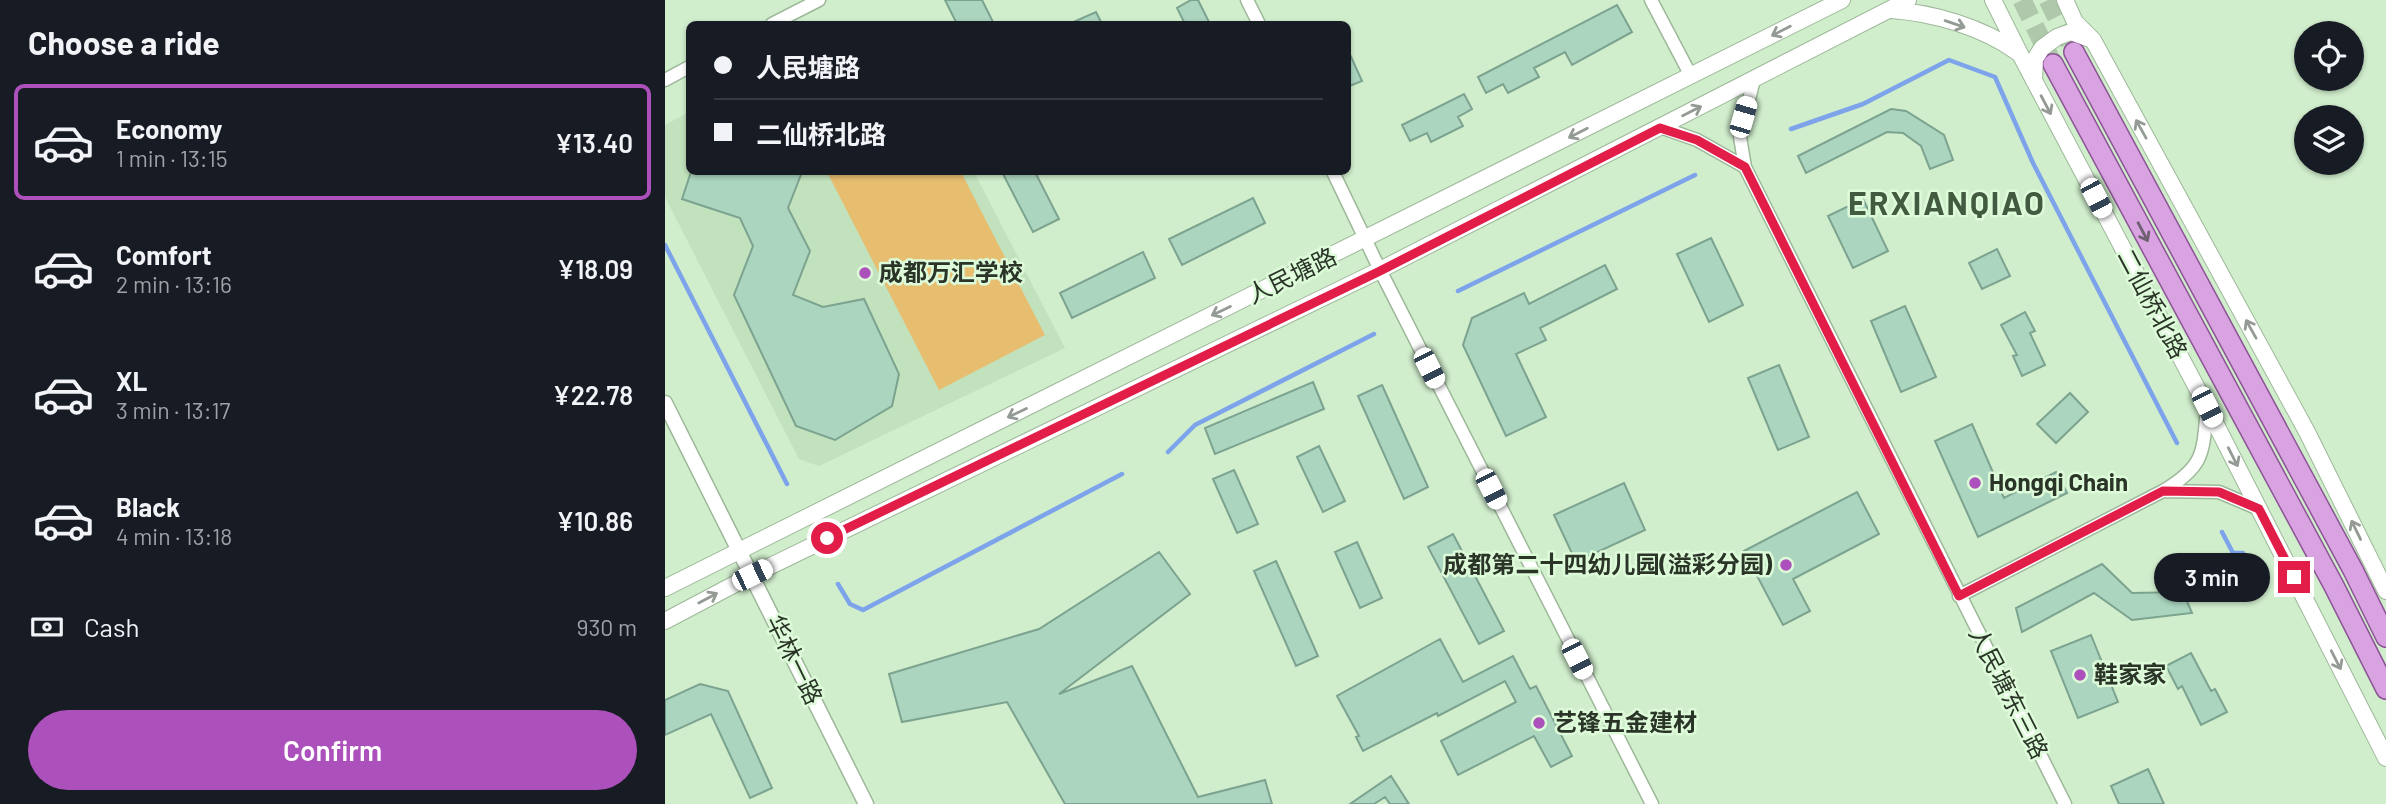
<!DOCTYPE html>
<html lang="en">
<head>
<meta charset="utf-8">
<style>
	body { margin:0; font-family:Barlow,"Noto Sans SC",sans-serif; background:#242831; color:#f1f3f6; height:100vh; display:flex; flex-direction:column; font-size:26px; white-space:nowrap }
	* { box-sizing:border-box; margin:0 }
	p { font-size:23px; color:#9ea1a6 }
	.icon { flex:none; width:38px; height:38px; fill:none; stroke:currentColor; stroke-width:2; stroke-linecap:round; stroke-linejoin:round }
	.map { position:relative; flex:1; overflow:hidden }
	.panel { display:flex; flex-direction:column; background:#171b24; width:665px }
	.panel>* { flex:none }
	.hud { position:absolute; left:21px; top:21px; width:665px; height:154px; border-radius:10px; box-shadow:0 2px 5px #0004; display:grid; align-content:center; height:154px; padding:0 28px; background:#171b24 }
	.controls { position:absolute; left:1629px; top:21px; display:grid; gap:14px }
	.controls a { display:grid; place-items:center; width:70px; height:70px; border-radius:50%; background:#171b24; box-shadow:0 2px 5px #0004; font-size:35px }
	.end { position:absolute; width:32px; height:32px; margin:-16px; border:9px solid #e11d48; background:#fff; box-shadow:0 0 0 4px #fff }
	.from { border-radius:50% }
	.bubble { position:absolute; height:49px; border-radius:24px; background:#171b24; box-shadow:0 2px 5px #0004; font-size:23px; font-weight:600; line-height:49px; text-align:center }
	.car { position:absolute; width:21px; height:42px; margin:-21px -10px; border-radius:9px; box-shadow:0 0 5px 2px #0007; background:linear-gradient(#fff 24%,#345 0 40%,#fff 0 76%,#345 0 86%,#fff 0) }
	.hud b { display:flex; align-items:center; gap:24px; height:66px; font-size:26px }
	.hud b+b { border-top:2px solid #363941 }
	.hud i { width:18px; height:18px; background:#f1f3f6 }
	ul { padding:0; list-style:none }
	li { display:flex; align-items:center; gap:21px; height:116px; margin:0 14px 10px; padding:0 14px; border:4px solid transparent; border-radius:10px }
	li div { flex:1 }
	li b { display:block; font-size:26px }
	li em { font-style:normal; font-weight:600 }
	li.active { border-color:#ac50bb }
	li>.icon { width:63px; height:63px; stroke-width:1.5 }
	h2 { padding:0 28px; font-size:32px; line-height:84px }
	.pay { display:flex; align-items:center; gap:18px; height:77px; padding:0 28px; font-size:26px }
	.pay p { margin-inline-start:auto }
	.button { display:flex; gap:14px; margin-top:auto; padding:14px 28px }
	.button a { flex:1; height:80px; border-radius:42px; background:#ac50bb; color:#fff; font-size:28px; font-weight:600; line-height:80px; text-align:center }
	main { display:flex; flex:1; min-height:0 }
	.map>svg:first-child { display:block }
</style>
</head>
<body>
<main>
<section class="panel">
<h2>Choose a ride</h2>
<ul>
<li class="active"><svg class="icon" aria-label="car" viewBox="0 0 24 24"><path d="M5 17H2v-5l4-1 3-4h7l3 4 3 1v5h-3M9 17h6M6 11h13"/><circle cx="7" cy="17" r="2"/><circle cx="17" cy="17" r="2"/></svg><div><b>Economy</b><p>1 min · 13:15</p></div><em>¥13.40</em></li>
<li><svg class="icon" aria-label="car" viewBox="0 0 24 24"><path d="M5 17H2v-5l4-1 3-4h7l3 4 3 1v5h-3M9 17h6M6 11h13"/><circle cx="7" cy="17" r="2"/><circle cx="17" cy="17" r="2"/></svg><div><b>Comfort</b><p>2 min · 13:16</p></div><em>¥18.09</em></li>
<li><svg class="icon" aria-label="car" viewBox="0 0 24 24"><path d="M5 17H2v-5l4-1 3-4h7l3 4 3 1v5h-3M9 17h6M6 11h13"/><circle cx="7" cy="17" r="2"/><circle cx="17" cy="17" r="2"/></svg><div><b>XL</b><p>3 min · 13:17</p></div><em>¥22.78</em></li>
<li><svg class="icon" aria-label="car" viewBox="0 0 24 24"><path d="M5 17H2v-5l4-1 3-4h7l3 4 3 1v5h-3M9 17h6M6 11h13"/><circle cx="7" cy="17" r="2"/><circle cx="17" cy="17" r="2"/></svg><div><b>Black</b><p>4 min · 13:18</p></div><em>¥10.86</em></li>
</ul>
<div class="pay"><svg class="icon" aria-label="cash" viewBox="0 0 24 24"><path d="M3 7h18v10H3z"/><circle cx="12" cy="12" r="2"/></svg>Cash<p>930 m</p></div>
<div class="button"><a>Confirm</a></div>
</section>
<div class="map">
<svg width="1721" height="804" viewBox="0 0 1721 804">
	<rect width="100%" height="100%" fill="#d0edcc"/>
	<path fill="#c1e2bc" d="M24,112V172H309L400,348L154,466L134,459L0,197V125Z"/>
	<path fill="#e7be70" d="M162,172H296L380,335L274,390Z"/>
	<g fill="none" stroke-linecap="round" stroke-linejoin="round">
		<path stroke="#7da4eb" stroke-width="4.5" d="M1126,129L1198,104L1284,60L1330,77L1368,163L1512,443
			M0,245L122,484
			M793,291L1030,175
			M503,452L530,425L709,334
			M1557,532L1568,553H1578
			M173,584L185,604L198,610L457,474"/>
	</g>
	<path fill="#abd5bf" stroke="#7ca38f" stroke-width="2" d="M280,0H317L329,24H292Z
		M526,0H533L545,24H520L512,8Z
		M952,5L967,32L907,65L900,52L869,68L874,77L843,93L838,84L821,93L813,77Z
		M431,12L437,24H404Z
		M682,48L697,81L682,87Z
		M799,94L807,109L793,117L798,126L766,142L762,133L745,141L737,125Z
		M1226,109L1241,111L1279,135L1288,160L1265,169L1256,146L1238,133L1222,132L1141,173L1133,156Z
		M26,172H137L123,208L145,251L128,295L158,307L199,299L234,374L227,406L170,440L131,426L69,295L88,246L75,218L17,199Z
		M337,172H370L394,219L368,232Z
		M588,198L600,223L517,265L504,239Z
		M1198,199L1223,251L1188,268L1163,216Z
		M1046,238L1078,305L1044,322L1012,254Z
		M1332,249L1345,276L1317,289L1304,263Z
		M478,252L490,278L407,318L395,293Z
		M940,265L952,289L875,328L881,340L851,354L881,417L841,436L798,345L807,318L859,293L864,304Z
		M1240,306L1271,377L1236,392L1206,321Z
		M1360,312L1370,331L1365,333L1380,365L1357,376L1348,356L1352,355L1336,325Z
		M1114,365L1144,437L1113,450L1083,378Z
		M648,382L659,409L550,454L540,428Z
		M717,385L763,487L739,499L693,396Z
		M1405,393L1423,412L1391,443L1372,424Z
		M1307,424L1339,498L1391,472L1402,493L1313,537L1270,441Z
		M654,446L680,501L658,512L632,457Z
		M569,470L593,524L572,533L548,479Z
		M959,483L980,530L911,562L889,515Z
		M1192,492L1214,534L1128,579L1145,611L1118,625L1079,551Z
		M788,534L839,631L814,644L763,547Z
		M692,542L717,598L695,608L670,552Z
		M494,552L525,594L394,694L467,666L533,797L600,780L607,804H400L342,702L237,722L224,674L374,629Z
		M611,561L653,656L631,666L589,571Z
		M1437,564L1467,593L1518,592L1527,613L1467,620L1429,593L1357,632L1351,608Z
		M1426,635L1453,702L1413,718L1386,651Z
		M775,639L798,682L848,656L865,689L871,686L907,756L886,767L869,736L793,775L776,741L851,702L840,681L773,716L772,713L698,751L691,737L694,736L672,696Z
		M1526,653L1546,691L1550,689L1562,712L1536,725L1517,686L1513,689L1501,666Z
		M35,684L63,691L107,788L85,798L46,714L0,735V700Z
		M1483,769L1499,804H1454L1446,786Z
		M726,776L744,804H725L720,797L709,804H685Z"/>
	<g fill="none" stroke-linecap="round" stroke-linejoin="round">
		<path stroke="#afc8ab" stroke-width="19" stroke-dasharray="19 10" stroke-linecap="butt" d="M1357,0L1387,62
			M1383,0L1409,52"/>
		<g stroke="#9db899" stroke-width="15">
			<path id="minor" d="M582,0L594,24
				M986,0L1026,76
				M107,24L154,0
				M0,80L24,67
				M995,127L1032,140L1080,167L1075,137L1089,79
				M1080,167L1400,804
				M668,172L715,270L987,804
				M1542,407C1538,453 1540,466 1498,491L1554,492L1594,509
				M1294,596L1498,491"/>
		</g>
		<g stroke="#9db899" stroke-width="17">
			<path id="tertiary" d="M0,403L201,804"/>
		</g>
		<g stroke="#9db899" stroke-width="18">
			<path id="secondary" d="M1328,0L1355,54L1542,407L1721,758
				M1400,0L1410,22L1428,40L1642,432L1721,591
				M1226,10C1269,13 1317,27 1352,52
				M1369,81L1370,59L1377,48L1392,37L1406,32L1425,39
				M0,588L1177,0
				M0,621L87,575L715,270L1243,0"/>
		</g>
		<g stroke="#8c5495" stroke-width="22">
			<path id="primary" d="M1409,52L1688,570L1721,637
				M1388,64L1669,586L1721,689"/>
		</g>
		<use href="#minor" stroke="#fff" stroke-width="12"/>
		<use href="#tertiary" stroke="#fff" stroke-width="14"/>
		<use href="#secondary" stroke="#fff" stroke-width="16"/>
		<use href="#primary" stroke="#d9a3e2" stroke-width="19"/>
	</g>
	<defs><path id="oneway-shaft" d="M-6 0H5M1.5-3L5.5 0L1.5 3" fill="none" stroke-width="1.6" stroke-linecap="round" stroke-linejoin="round" transform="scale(1.75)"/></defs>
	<g stroke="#949a94">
		<use href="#oneway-shaft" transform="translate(1290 24) rotate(19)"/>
		<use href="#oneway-shaft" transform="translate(1116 31) rotate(153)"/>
		<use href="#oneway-shaft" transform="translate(1381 105) rotate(62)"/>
		<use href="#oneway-shaft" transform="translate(1027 111) rotate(-27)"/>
		<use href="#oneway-shaft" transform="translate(1476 129) rotate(-119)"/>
		<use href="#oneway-shaft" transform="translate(913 133) rotate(153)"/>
		<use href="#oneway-shaft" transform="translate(556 311) rotate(154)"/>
		<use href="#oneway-shaft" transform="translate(1586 329) rotate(-119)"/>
		<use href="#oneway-shaft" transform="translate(352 413) rotate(154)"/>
		<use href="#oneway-shaft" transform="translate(1568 457) rotate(63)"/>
		<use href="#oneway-shaft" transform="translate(1691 530) rotate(-116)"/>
		<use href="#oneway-shaft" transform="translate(43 598) rotate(-28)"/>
		<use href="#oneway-shaft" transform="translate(1671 660) rotate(63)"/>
	</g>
	<use stroke="#706172" href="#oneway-shaft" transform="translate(1478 232) rotate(62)"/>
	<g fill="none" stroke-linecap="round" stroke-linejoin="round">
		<path stroke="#e11d48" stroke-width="9" d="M162,538L715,271L995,128L1032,140L1080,167L1294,596L1498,491L1554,492L1594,509L1629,577"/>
	</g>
	<g fill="#ac50bb" stroke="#ddfad9" stroke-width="2.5">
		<circle cx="200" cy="273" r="7"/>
		<circle cx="1310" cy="483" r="7"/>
		<circle cx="1121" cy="565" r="7"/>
		<circle cx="1415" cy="675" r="7"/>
		<circle cx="874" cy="723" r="7"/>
	</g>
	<g text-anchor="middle" stroke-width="5" stroke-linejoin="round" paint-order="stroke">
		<g font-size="24" font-weight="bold" fill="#2a3528" stroke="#ddfad9" text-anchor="start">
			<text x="214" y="281">成都万汇学校</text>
			<text x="1324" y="491">Hongqi Chain</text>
			<text x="1107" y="573" text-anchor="end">成都第二十四幼儿园(溢彩分园)</text>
			<text x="1429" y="683">鞋家家</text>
			<text x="888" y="731">艺锋五金建材</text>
		</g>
		<g font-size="24" fill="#2a3528" stroke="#ddfad9">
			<text transform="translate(627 276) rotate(-26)" y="8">人民塘路</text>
			<text transform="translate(1487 304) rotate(62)" y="8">二仙桥北路</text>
			<text transform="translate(129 660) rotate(64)" y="8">华林一路</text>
			<text transform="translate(1343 693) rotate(63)" y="8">人民塘东三路</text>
		</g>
		<g font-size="32" font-weight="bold" letter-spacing="2" fill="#425a3f" stroke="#ddfad9">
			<text x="1282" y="215">ERXIANQIAO</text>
		</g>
	</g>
</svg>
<div class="controls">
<a><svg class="icon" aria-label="locate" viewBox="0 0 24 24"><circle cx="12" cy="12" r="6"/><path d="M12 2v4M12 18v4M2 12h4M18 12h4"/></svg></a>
<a><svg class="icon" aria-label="layers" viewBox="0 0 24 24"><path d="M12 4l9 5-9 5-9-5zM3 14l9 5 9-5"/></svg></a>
</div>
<i class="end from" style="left:162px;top:538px"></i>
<i class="end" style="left:1629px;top:577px"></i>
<div class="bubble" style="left:1489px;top:553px;width:116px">3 min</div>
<i class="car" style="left:1078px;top:117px;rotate:16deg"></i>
<i class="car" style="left:1431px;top:198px;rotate:152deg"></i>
<i class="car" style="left:764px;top:368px;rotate:153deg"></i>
<i class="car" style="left:1542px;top:407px;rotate:153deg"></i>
<i class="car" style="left:826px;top:489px;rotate:153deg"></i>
<i class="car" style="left:87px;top:575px;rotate:64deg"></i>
<i class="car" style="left:912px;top:659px;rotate:153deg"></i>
<div class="hud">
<b><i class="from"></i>人民塘路</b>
<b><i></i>二仙桥北路</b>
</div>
</div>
</main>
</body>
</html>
